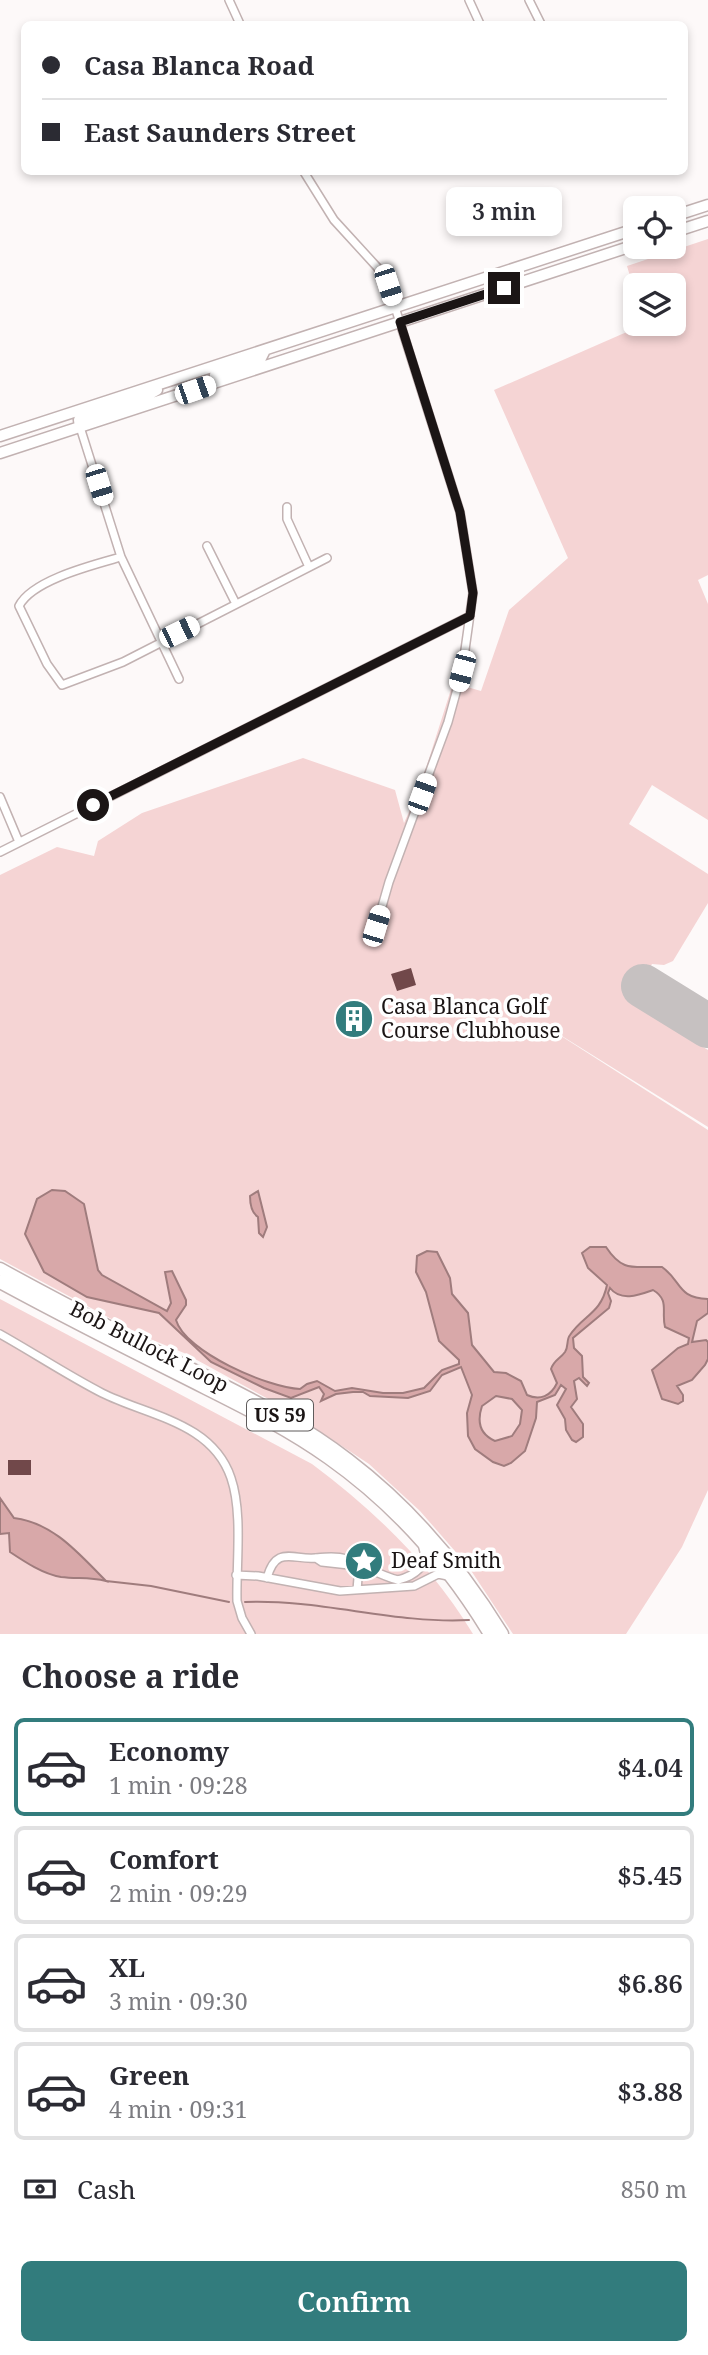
<!DOCTYPE html>
<html lang="en">
<head>
<meta charset="utf-8">
<style>
	body { margin:0; font-family:"Noto Serif",serif; background:#f2f2f3; color:#2b2b33; height:100vh; display:flex; flex-direction:column; font-size:26px; white-space:nowrap }
	* { box-sizing:border-box; margin:0 }
	p { font-size:23px; color:#7c7c81 }
	.icon { flex:none; width:38px; height:38px; fill:none; stroke:currentColor; stroke-width:2; stroke-linecap:round; stroke-linejoin:round }
	.map { position:relative; height:1634px; overflow:hidden }
	.sheet { display:flex; flex-direction:column; background:#fff; flex:1 }
	.sheet>* { flex:none }
	.top-card { position:absolute; left:21px; top:21px; width:667px; height:154px; border-radius:10px; box-shadow:0 4px 10px #0003; display:grid; align-content:center; height:154px; padding:0 21px; background:#fff }
	.controls { position:absolute; left:623px; top:196px; display:grid; gap:14px }
	.controls a { display:grid; place-items:center; width:63px; height:63px; border-radius:10px; background:#fff; box-shadow:0 4px 10px #0003; font-size:35px }
	.end { position:absolute; width:32px; height:32px; margin:-16px; border:9px solid #1b1515; background:#fff; box-shadow:0 0 0 4px #fff }
	.from { border-radius:50% }
	.bubble { position:absolute; height:49px; border-radius:10px; background:#fff; box-shadow:0 4px 10px #0003; font-size:23px; font-weight:600; line-height:49px; text-align:center }
	.car { position:absolute; width:21px; height:42px; margin:-21px -10px; border-radius:9px; box-shadow:0 0 5px 2px #0007; background:linear-gradient(#fff 24%,#345 0 40%,#fff 0 76%,#345 0 86%,#fff 0) }
	.top-card b { display:flex; align-items:center; gap:24px; height:66px; font-size:26px }
	.top-card b+b { border-top:2px solid #e1e1e2 }
	.top-card i { width:18px; height:18px; background:#2b2b33 }
	ul { padding:0; list-style:none }
	li { display:flex; align-items:center; gap:21px; height:98px; margin:0 14px 10px; padding:0 7px; border:4px solid #e1e1e2; border-radius:10px }
	li div { flex:1 }
	li b { display:block; font-size:26px }
	li em { font-style:normal; font-weight:600 }
	li.current { border-color:#327c7d }
	li>.icon { width:63px; height:63px; stroke-width:1.5 }
	h2 { padding:0 21px; font-size:32px; line-height:84px }
	.pay { display:flex; align-items:center; gap:18px; height:77px; padding:0 21px; font-size:26px }
	.pay p { margin-inline-start:auto }
	.action { display:flex; gap:14px; margin-top:auto; padding:14px 21px }
	.action a { flex:1; height:80px; border-radius:10px; background:#327c7d; color:#fff; font-size:28px; font-weight:600; line-height:80px; text-align:center }
	.map>svg:first-child { display:block }
</style>
</head>
<body>
<div class="map">
<svg width="708" height="1634" viewBox="0 0 708 1634">
	<rect width="100%" height="100%" fill="#fdf9f9"/>
	<path fill="#f5d4d4" d="M708,239V575L698,580L708,604V820L652,785L629,824L708,874V903L673,961L664,965L652,964L629,1002L708,1050V1127L533,1018L708,1130V1490L682,1547L626,1634H513L468,1566L420,1511L369,1464L283,1407L184,1353L143,1336L0,1259V875L57,847L94,856L98,841L142,813L303,758L395,790L404,823L420,787L453,683L481,691L509,610L568,558L494,390L645,324H674V285H635V293L627,266Z
		M0,1299L312,1464C376,1512 432,1566 473,1634H0Z"/>
	<path fill="#d8a8a9" stroke="#9f7c7d" stroke-width="2" fill-rule="evenodd" d="M52,1190L65,1191L84,1204L98,1270L102,1275L167,1311L171,1303L165,1272L172,1271L186,1300V1305L176,1320C185,1352 269,1388 300,1389L307,1384L317,1381L335,1391L352,1388L383,1393H403L424,1388L442,1370L459,1364V1360L439,1341L426,1292L416,1272L417,1256L427,1251L437,1252L450,1278L452,1294L468,1313L472,1345L494,1372L506,1373L521,1381L527,1395C540,1401 551,1396 557,1383L551,1369C554,1360 560,1359 565,1352C569,1346 566,1340 570,1335C583,1315 601,1314 607,1285L588,1268L582,1253L590,1247H606C623,1273 634,1266 662,1267C682,1281 677,1298 708,1299V1313L697,1321L692,1342L706,1340L708,1342V1359L705,1365L692,1380L677,1386L683,1395V1401L678,1404L662,1399L652,1370L678,1348L688,1344L689,1338L665,1327C661,1312 670,1300 653,1290C639,1295 621,1302 610,1288L608,1293L611,1301L609,1308L573,1338L574,1348L582,1356L583,1377L589,1383L587,1386L579,1378L574,1381L577,1399L571,1407L583,1424V1437L576,1442L572,1440L566,1430L565,1419L557,1405L566,1389L561,1385L555,1395L537,1402L536,1418L525,1451L511,1463L504,1466L493,1462L475,1449L468,1436L467,1413L472,1395L461,1367L442,1375L430,1391L408,1398L370,1396L363,1392H353L336,1394L321,1401L324,1394L319,1387L291,1398L264,1388L211,1362L159,1313L87,1297L44,1272L25,1234L37,1199ZM496,1396L512,1399L522,1410L520,1424L512,1436L495,1441C479,1434 477,1421 482,1406Z
		M258,1191L267,1227L263,1237L259,1233L258,1217C252,1213 250,1204 250,1196Z
		M0,1498L14,1518C54,1523 79,1554 106,1581C89,1577 77,1579 61,1577C43,1574 25,1562 10,1552L9,1533L0,1534Z"/>
	<g fill="none" stroke-linecap="round" stroke-linejoin="round">
		<path stroke="#9f7c7d" stroke-width="2" d="M106,1581L151,1586L229,1602
			M245,1602C321,1599 394,1624 469,1620"/>
		<path stroke="#c6c1c1" stroke-width="44" d="M643,986L708,1026"/>
	</g>
	<path fill="#71484a" d="M411,968L416,985L397,991L391,974Z
		M353,1003L363,1008L361,1016L365,1017L356,1037L341,1033L348,1005L353,1006Z
		M8,1460H31V1475H8Z"/>
	<g fill="none" stroke-linecap="round" stroke-linejoin="round">
		<g stroke="#c2b2b2" stroke-width="10">
			<path id="street" d="M229,0L240,24
				M469,0L480,24
				M529,0L541,24
				M304,172L334,220L377,267L388,285L460,512L473,593L462,671L448,722L389,882L373,938
				M80,427L121,557L179,679
				M287,507V519L309,567
				M207,546L236,604
				M121,557C93,565 32,580 19,606L47,664L62,685L123,662L327,558
				M0,797L19,842
				M0,852L470,616
				M0,1334C34,1353 67,1375 102,1393C148,1416 212,1422 231,1478C243,1513 236,1564 237,1601L242,1618L251,1634
				M316,1558L322,1562L358,1566
				M236,1575L258,1576L340,1591L414,1586L438,1574L448,1576
				M267,1578C276,1545 293,1560 315,1558C326,1557 336,1556 347,1559C364,1565 380,1576 398,1580C414,1576 429,1566 423,1548
				M357,1590L359,1566"/>
		</g>
		<g stroke="#c2b2b2" stroke-width="13">
			<path id="primary" d="M674,216L708,205
				M674,232L708,221
				M215,375L260,360L265,350
				M80,427L79,420L82,418L141,399L157,390
				M0,436L635,229
				M0,453L635,245"/>
		</g>
		<g stroke="#c2b2b2" stroke-width="15">
			<path id="highway" d="M0,1269C63,1304 128,1337 193,1370C246,1397 301,1423 348,1460C411,1508 461,1567 502,1634
				M0,1282C59,1314 120,1345 180,1375C231,1401 283,1425 329,1458C394,1504 449,1566 490,1634"/>
		</g>
		<use href="#street" stroke="#fff" stroke-width="7"/>
		<use href="#primary" stroke="#fff" stroke-width="10"/>
		<use href="#highway" stroke="#fff" stroke-width="12"/>
	</g>
	<g fill="none" stroke-linecap="round" stroke-linejoin="round">
		<path stroke="#1b1515" stroke-width="9" d="M93,805L470,616L473,593L460,512L400,322L504,288"/>
	</g>
	<defs>
		<g id="building-disc" transform="scale(2.0125)"><circle r="9.5" fill="#327c7d" stroke="#fff"/><path d="M-4-6H4V6H1V3H-1V6H-4ZM-2.5-4.3h1.7v1.8h-1.7ZM.8-4.3h1.7v1.8H.8ZM-2.5-1h1.7V.8h-1.7ZM.8-1h1.7V.8H.8Z" fill="#fff"/></g>
		<g id="sight-disc" transform="scale(2.0125)"><circle r="9.5" fill="#327c7d" stroke="#fff"/><path d="M0-6L1.8-2.2L6-1.7L2.9 1.2L3.7 5.4L0 3.3L-3.7 5.4L-2.9 1.2L-6-1.7L-1.8-2.2Z" fill="#fff"/></g>
	</defs>
	<g fill-rule="evenodd">
		<use href="#building-disc" x="354" y="1019"/>
		<use href="#sight-disc" x="364" y="1561"/>
	</g>
	<g text-anchor="middle" stroke-width="7" stroke-linejoin="round" paint-order="stroke">
		<rect fill="#fff" stroke="#5f5b5b" stroke-width="2" x="247" y="1399.5" width="66" height="31" rx="5"/>
		<g font-size="19" font-weight="bold" fill="#1b1515">
			<text x="280" y="1422">US 59</text>
		</g>
		<g font-size="21" fill="#1b1515" stroke="#fff" text-anchor="start">
			<text x="381" y="1014">Casa Blanca Golf<tspan x="381" dy="24">Course Clubhouse</tspan></text>
			<text x="391" y="1568">Deaf Smith</text>
		</g>
		<g font-size="21" fill="#1b1515" stroke="#fff">
			<text transform="translate(149 1347) rotate(27)" y="7">Bob Bullock Loop</text>
		</g>
	</g>
</svg>
<div class="controls">
<a><svg class="icon" aria-label="locate" viewBox="0 0 24 24"><circle cx="12" cy="12" r="6"/><path d="M12 2v4M12 18v4M2 12h4M18 12h4"/></svg></a>
<a><svg class="icon" aria-label="layers" viewBox="0 0 24 24"><path d="M12 4l9 5-9 5-9-5zM3 14l9 5 9-5"/></svg></a>
</div>
<i class="end from" style="left:93px;top:805px"></i>
<i class="end" style="left:504px;top:288px"></i>
<div class="bubble" style="left:446px;top:187px;width:116px">3 min</div>
<i class="car" style="left:388px;top:285px;rotate:162deg"></i>
<i class="car" style="left:195px;top:390px;rotate:71deg"></i>
<i class="car" style="left:99px;top:485px;rotate:163deg"></i>
<i class="car" style="left:179px;top:632px;rotate:64deg"></i>
<i class="car" style="left:462px;top:671px;rotate:195deg"></i>
<i class="car" style="left:422px;top:794px;rotate:20deg"></i>
<i class="car" style="left:376px;top:926px;rotate:17deg"></i>
<div class="top-card">
<b><i class="from"></i>Casa Blanca Road</b>
<b><i></i>East Saunders Street</b>
</div>
</div>
<section class="sheet">
<h2>Choose a ride</h2>
<ul>
<li class="current"><svg class="icon" aria-label="car" viewBox="0 0 24 24"><path d="M5 17H2v-5l4-1 3-4h7l3 4 3 1v5h-3M9 17h6M6 11h13"/><circle cx="7" cy="17" r="2"/><circle cx="17" cy="17" r="2"/></svg><div><b>Economy</b><p>1 min · 09:28</p></div><em>$4.04</em></li>
<li><svg class="icon" aria-label="car" viewBox="0 0 24 24"><path d="M5 17H2v-5l4-1 3-4h7l3 4 3 1v5h-3M9 17h6M6 11h13"/><circle cx="7" cy="17" r="2"/><circle cx="17" cy="17" r="2"/></svg><div><b>Comfort</b><p>2 min · 09:29</p></div><em>$5.45</em></li>
<li><svg class="icon" aria-label="car" viewBox="0 0 24 24"><path d="M5 17H2v-5l4-1 3-4h7l3 4 3 1v5h-3M9 17h6M6 11h13"/><circle cx="7" cy="17" r="2"/><circle cx="17" cy="17" r="2"/></svg><div><b>XL</b><p>3 min · 09:30</p></div><em>$6.86</em></li>
<li><svg class="icon" aria-label="car" viewBox="0 0 24 24"><path d="M5 17H2v-5l4-1 3-4h7l3 4 3 1v5h-3M9 17h6M6 11h13"/><circle cx="7" cy="17" r="2"/><circle cx="17" cy="17" r="2"/></svg><div><b>Green</b><p>4 min · 09:31</p></div><em>$3.88</em></li>
</ul>
<div class="pay"><svg class="icon" aria-label="cash" viewBox="0 0 24 24"><path d="M3 7h18v10H3z"/><circle cx="12" cy="12" r="2"/></svg>Cash<p>850 m</p></div>
<div class="action"><a>Confirm</a></div>
</section>
</body>
</html>
